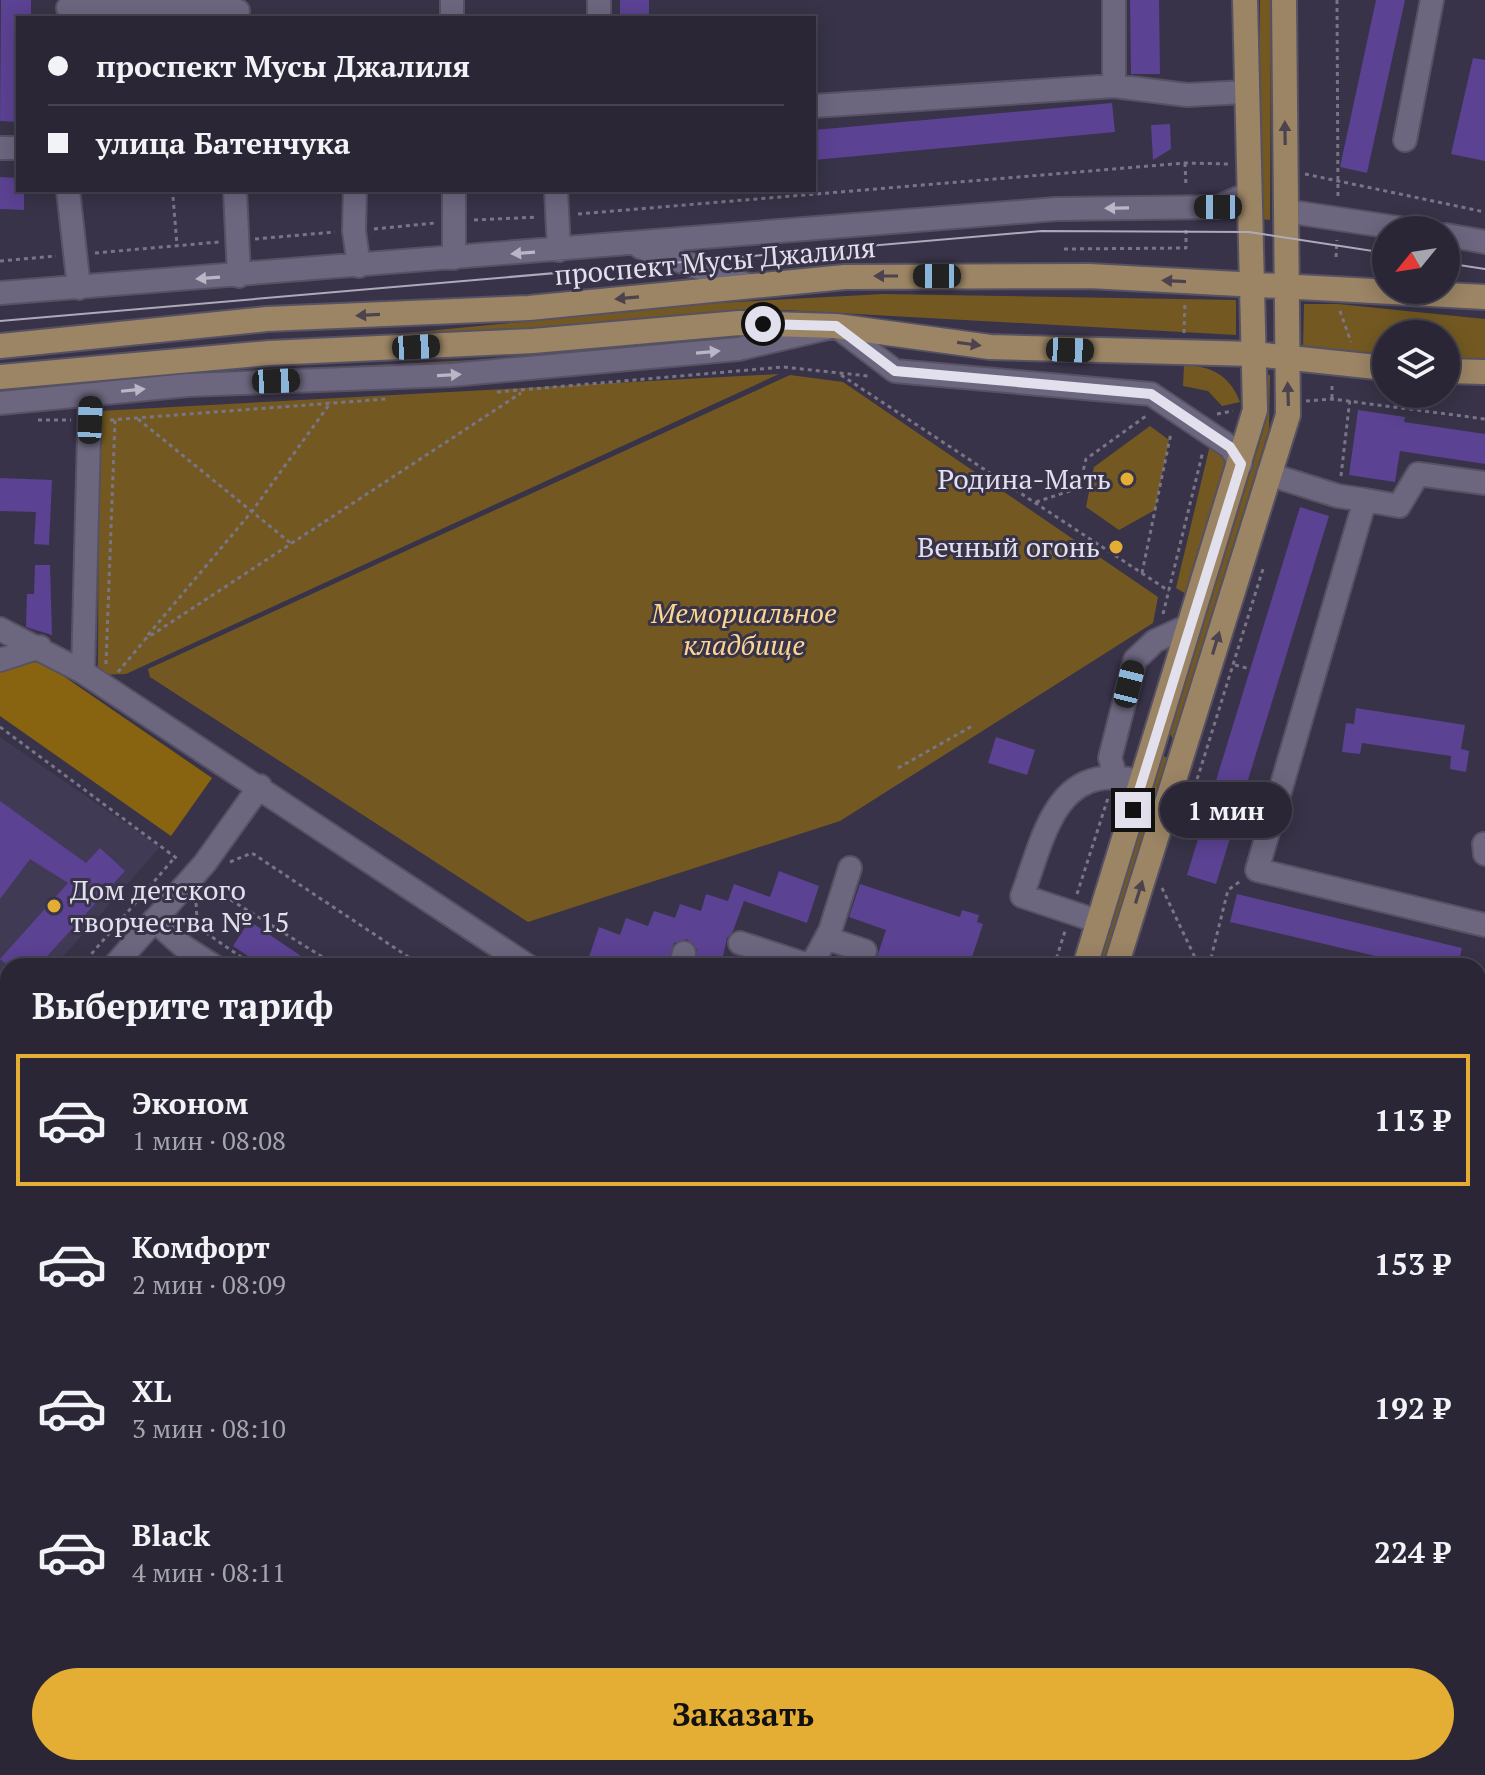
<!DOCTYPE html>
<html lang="ru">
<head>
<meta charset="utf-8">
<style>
	body { margin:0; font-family:"PT Serif",serif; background:#363242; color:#f1f3f6; height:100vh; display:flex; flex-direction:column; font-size:30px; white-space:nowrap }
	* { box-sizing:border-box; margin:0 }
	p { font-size:26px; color:#a5a5ad }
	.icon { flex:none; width:44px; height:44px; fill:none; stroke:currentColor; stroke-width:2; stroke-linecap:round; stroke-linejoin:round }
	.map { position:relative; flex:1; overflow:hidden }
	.sheet { position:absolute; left:0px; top:958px; width:1486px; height:818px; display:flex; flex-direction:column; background:#2a2636; border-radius:24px 24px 0 0; box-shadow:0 4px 20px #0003,0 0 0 2px #464351 }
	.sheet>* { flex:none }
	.top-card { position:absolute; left:16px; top:16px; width:800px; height:176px; border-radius:0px; box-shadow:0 4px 20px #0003,0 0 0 2px #464351; display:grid; align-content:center; height:176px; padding:0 32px; background:#2a2636 }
	.needle { width:52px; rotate:240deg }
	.controls { position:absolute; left:1372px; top:216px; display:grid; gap:16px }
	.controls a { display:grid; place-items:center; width:88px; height:88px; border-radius:50%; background:#2a2636; box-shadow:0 4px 20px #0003,0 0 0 2px #464351; font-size:40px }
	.end { position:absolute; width:36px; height:36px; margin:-18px; border:10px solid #e2e0ed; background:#111; box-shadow:0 0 0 4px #111 }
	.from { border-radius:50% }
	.bubble { position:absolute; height:56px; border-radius:28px; background:#2a2636; box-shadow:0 4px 20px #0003,0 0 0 2px #464351; font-size:26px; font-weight:600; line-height:56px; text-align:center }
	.car { position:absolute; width:24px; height:48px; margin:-24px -12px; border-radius:10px; box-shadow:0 0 6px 2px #0007; background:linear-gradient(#222 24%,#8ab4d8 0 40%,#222 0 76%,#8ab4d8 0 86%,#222 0) }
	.top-card b { display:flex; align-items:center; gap:28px; height:76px; font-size:30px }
	.top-card b+b { border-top:2px solid #464351 }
	.top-card i { width:20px; height:20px; background:#f1f3f6 }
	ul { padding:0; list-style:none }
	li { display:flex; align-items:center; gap:24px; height:132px; margin:0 16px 12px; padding:0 16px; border:4px solid transparent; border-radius:0px }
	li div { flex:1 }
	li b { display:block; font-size:30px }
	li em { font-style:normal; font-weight:600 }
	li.selected { border-color:#e4ae35 }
	li>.icon { width:72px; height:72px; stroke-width:1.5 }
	h2 { padding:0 32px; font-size:36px; line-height:96px }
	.primary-button { display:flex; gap:16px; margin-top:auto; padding:16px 32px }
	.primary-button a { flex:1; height:92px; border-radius:48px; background:#e4ae35; color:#111; font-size:32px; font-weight:600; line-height:92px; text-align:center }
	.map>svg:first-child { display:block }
</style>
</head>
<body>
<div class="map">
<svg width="1485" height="1775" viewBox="0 0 1485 1775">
	<rect width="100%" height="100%" fill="#383348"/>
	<path fill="#403a55" d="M0,737L160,847L55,966H8V1019L0,1012Z
		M8,1205V1368L0,1365V1215Z
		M1478,1678L1485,1680V1775H1115L1117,1768H1478Z"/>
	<path fill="#735921" d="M1260,0H1271L1270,220L1260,219Z
		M884,294L1236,300V335L784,310L66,366L716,303Z
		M1304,304H1338L1485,319V359L1446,358V334H1386V355L1303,347Z
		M730,337L721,344L517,363L0,395V389L99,379L513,358Z
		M1184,365C1211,366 1230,375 1240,402L1222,406L1208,391L1183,386Z
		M779,374L126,674L98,675L99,411Z
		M790,375L843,382L1158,597L1153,623L840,821L528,922L150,677L148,669Z
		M1267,375H1270L1269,429L1173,739L1170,734L1264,428Z
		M1150,426L1169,440L1155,510L1119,530L1086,507L1094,467Z
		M1211,441L1234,466L1193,598L1176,588Z
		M1163,756L1168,758L1103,966H1097Z"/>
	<path fill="#886410" d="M37,658L212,778L171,836L0,716V670Z"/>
	<path fill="#5b4293" d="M1,0H31V18H18V122L0,121Z
		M620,0H649V18H620Z
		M1130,0H1159L1160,74H1131Z
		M1376,0H1405L1367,173L1340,167Z
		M1473,58L1485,60V161L1451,154Z
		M1112,103L1115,132L814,160V130Z
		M1170,124L1171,149L1153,160L1151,125Z
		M0,177L18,178V190H24V210L0,209Z
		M1358,410L1405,417L1404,422L1485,434V464L1400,451L1395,482L1349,475Z
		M0,478L52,480L49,545L34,544L36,512L0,511Z
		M1300,507L1329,516L1216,884L1187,875Z
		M35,565H50L52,635L26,627L27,594H34Z
		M1356,708L1465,725L1461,749L1469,751L1466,772L1450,769L1451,756L1362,743L1360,754L1342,752L1346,723L1354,724Z
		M996,737L1035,750L1027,775L988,763Z
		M0,801L86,863L100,848L125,871L38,966H8L0,959L68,883L30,859L0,899Z
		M779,871L819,886L807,923L744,901L733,931L727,938L721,966H695L697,949L687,939L674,943L666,966H614L589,957L599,927L620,935L626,918L648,926L654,911L675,918L680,904L701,911L706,894L728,901L734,884L770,897Z
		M860,884L960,917L962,910L979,915L977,922L983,924L969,966H874L886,930L849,917Z
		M1237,894L1462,948L1458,966H1418L1230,922Z
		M249,921L316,966H263L233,946Z"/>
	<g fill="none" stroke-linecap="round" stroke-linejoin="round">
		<g stroke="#565163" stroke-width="26">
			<path id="minor" d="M452,0V18
				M599,0V18
				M68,8L238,11
				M1114,86V0
				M814,106L1114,86L1187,95L1245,92
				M1405,140L1432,0
				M0,148H18
				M68,190L79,288
				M235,190L239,276
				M355,190L354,231L359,266
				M454,190V258
				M556,190L559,250
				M1286,211L1412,230
				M1446,235L1485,242
				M640,247L751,286
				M0,293L1056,209L1218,207L1248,194
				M90,395L83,672L528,966
				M0,403L188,385L451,375L738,349L836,326L895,371L1151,394L1230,447L1241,464
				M1268,474L1338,496L1365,500L1257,870L1485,925
				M1365,500L1399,506L1418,474L1485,483
				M0,629L83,672
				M0,660L40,647
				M1115,775L1110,758L1135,660L1155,641L1190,625
				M1484,844L1485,854
				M154,920L184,947L214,966
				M1100,922L1022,896C1045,834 1056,758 1142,782
				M826,938L865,951
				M740,943L811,966
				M114,966L205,863L260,786
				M680,966L684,953
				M811,966L830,931L850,868
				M1478,1014L1485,1013
				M0,1093L8,1084
				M1478,1100L1485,1102
				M1478,1306L1485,1308
				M0,1401L8,1404
				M1478,1421L1485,1423
				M0,1585L8,1574
				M0,1659L8,1666
				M1478,1665L1485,1667
				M135,1768L144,1775
				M557,1768L565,1775
				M113,1775L119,1768
				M371,1775L377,1768
				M655,1775L657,1768"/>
		</g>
		<g stroke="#565163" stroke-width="28">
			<path id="major" d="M0,346L267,319L529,308L845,277L1089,276L1485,297
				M1446,371L1485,372
				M0,377L269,353L533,341L739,323L836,326L990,347L1254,354L1386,368
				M1085,966L1255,410L1245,0
				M1116,966L1288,415L1284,0
				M854,1775L856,1768"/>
		</g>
		<path stroke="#797587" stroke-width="3" stroke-dasharray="4 4" stroke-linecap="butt" d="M1337,0L1338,200
			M1185,163L1186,187
			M1305,174L1485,212
			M173,197L177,245
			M578,214L1185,163L1228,164
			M474,220L538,217
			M374,229L435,223
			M255,239L335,232
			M1064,249L1186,248V228
			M95,253L219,242
			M1336,257L1337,240
			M0,261L56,256
			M1340,311L1351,342
			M1184,333L1185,301
			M841,375L1169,591
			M497,392L783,367L868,376
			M1332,398V382
			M1306,401L1332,399L1485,419
			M1217,414L1233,411
			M138,419L293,545
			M38,420H71
			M110,420L386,399
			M1341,476L1350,398
			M1036,502L1079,488L1086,459L1146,416
			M1142,573L1171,433
			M1163,614L1203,451
			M148,635L253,510L331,402
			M144,640L521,393
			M106,664L115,420
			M1235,665L1250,669
			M118,672L144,641
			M0,727L179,860
			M898,768L974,725
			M1190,802L1263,569
			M230,862L252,853L422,966
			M210,887L337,966
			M1162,888L1199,966
			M1077,894L1108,798
			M196,903L198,935
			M199,928L254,966
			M81,966L176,856
			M1054,966L1065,931
			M1209,966L1228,890L1242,880
			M0,1027L8,1033
			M0,1058L8,1049
			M1478,1207L1485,1208
			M1478,1279L1485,1281
			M1478,1338L1485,1340
			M0,1472L8,1475
			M891,1775L893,1768"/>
		<use href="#minor" stroke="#6c677f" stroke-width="22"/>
		<use href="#major" stroke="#9c8565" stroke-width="24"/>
		<path stroke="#adaab9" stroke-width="2" d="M1446,263L1485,269
			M0,321L1042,231L1249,232L1386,253"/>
	</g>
	<defs><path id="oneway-solid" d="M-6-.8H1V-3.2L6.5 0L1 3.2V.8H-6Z" transform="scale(2)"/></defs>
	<g fill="#4c434e">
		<use href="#oneway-solid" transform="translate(1285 133) rotate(-91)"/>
		<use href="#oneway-solid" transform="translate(886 276) rotate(180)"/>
		<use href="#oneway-solid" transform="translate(1174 281) rotate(-177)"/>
		<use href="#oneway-solid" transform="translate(627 298) rotate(175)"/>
		<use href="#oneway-solid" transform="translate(368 315) rotate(177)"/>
		<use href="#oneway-solid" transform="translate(969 344) rotate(8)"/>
		<use href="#oneway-solid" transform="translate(1288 394) rotate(-92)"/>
		<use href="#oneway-solid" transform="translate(1216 643) rotate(-73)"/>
		<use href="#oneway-solid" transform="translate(1139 892) rotate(-73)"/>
	</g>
	<g fill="#b9b6c6">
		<use href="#oneway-solid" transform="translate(1117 208) rotate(179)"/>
		<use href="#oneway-solid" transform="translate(523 253) rotate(176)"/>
		<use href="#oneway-solid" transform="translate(208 278) rotate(176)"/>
		<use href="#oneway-solid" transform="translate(708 352) rotate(-5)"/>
		<use href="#oneway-solid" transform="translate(449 375) rotate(-3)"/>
		<use href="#oneway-solid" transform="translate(133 390) rotate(-6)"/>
	</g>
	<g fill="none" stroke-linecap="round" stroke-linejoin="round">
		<path stroke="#e2e0ed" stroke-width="10" d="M763,324L836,326L895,371L1151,394L1230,447L1241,464L1133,810"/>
	</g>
	<g fill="#e4ae35" stroke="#383348" stroke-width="3">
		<circle cx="1127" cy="479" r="8"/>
		<circle cx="1116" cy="547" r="8"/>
		<circle cx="54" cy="906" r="8"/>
	</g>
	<g text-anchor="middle" stroke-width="6" stroke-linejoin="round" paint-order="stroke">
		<g font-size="28" fill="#e2e0ed" stroke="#383348">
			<text transform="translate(715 261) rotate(-5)" y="10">проспект Мусы Джалиля</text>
		</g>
		<g font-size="28" fill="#e2e0ed" stroke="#383348" text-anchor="end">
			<text x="1111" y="489">Родина-Мать</text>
			<text x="1100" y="557">Вечный огонь</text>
			<text x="70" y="900" text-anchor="start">Дом детского<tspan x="70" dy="32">творчества № 15</tspan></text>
		</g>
		<g font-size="28" font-style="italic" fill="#fad692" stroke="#383348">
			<text x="744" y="623">Мемориальное<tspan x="744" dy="32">кладбище</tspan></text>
		</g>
	</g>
</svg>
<div class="controls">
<a><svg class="needle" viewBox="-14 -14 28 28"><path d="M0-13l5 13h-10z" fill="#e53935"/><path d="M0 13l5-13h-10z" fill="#a5a5ad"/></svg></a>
<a><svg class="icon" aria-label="layers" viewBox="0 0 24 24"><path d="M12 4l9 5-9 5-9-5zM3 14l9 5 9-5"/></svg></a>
</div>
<i class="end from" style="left:763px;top:324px"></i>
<i class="end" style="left:1133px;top:810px"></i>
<div class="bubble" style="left:1160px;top:782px;width:132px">1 мин</div>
<i class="car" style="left:1218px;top:207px;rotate:270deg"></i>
<i class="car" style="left:937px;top:276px;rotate:270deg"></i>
<i class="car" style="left:416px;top:347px;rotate:87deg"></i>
<i class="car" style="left:1070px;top:350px;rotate:92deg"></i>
<i class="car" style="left:276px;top:381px;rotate:88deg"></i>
<i class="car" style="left:90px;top:420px;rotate:2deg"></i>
<i class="car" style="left:1129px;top:684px;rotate:14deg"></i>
<div class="top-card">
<b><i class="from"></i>проспект Мусы Джалиля</b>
<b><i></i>улица Батенчука</b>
</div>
<section class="sheet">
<h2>Выберите тариф</h2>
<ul>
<li class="selected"><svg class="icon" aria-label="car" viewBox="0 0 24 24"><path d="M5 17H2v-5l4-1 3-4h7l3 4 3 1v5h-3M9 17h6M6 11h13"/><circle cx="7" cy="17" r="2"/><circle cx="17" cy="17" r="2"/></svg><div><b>Эконом</b><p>1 мин · 08:08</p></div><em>113 ₽</em></li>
<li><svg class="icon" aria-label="car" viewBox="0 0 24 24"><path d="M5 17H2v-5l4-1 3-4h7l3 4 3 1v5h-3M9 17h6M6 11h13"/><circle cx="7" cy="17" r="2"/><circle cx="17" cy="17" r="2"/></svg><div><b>Комфорт</b><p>2 мин · 08:09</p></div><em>153 ₽</em></li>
<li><svg class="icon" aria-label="car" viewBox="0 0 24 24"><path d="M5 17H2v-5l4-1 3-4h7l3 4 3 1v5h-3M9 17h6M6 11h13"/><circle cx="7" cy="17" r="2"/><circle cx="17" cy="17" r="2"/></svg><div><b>XL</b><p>3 мин · 08:10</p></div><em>192 ₽</em></li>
<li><svg class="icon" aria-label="car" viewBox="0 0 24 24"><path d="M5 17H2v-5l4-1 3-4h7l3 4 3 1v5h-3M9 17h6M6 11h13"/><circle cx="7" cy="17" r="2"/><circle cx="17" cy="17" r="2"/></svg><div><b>Black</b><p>4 мин · 08:11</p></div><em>224 ₽</em></li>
</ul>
<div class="primary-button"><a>Заказать</a></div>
</section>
</div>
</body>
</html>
